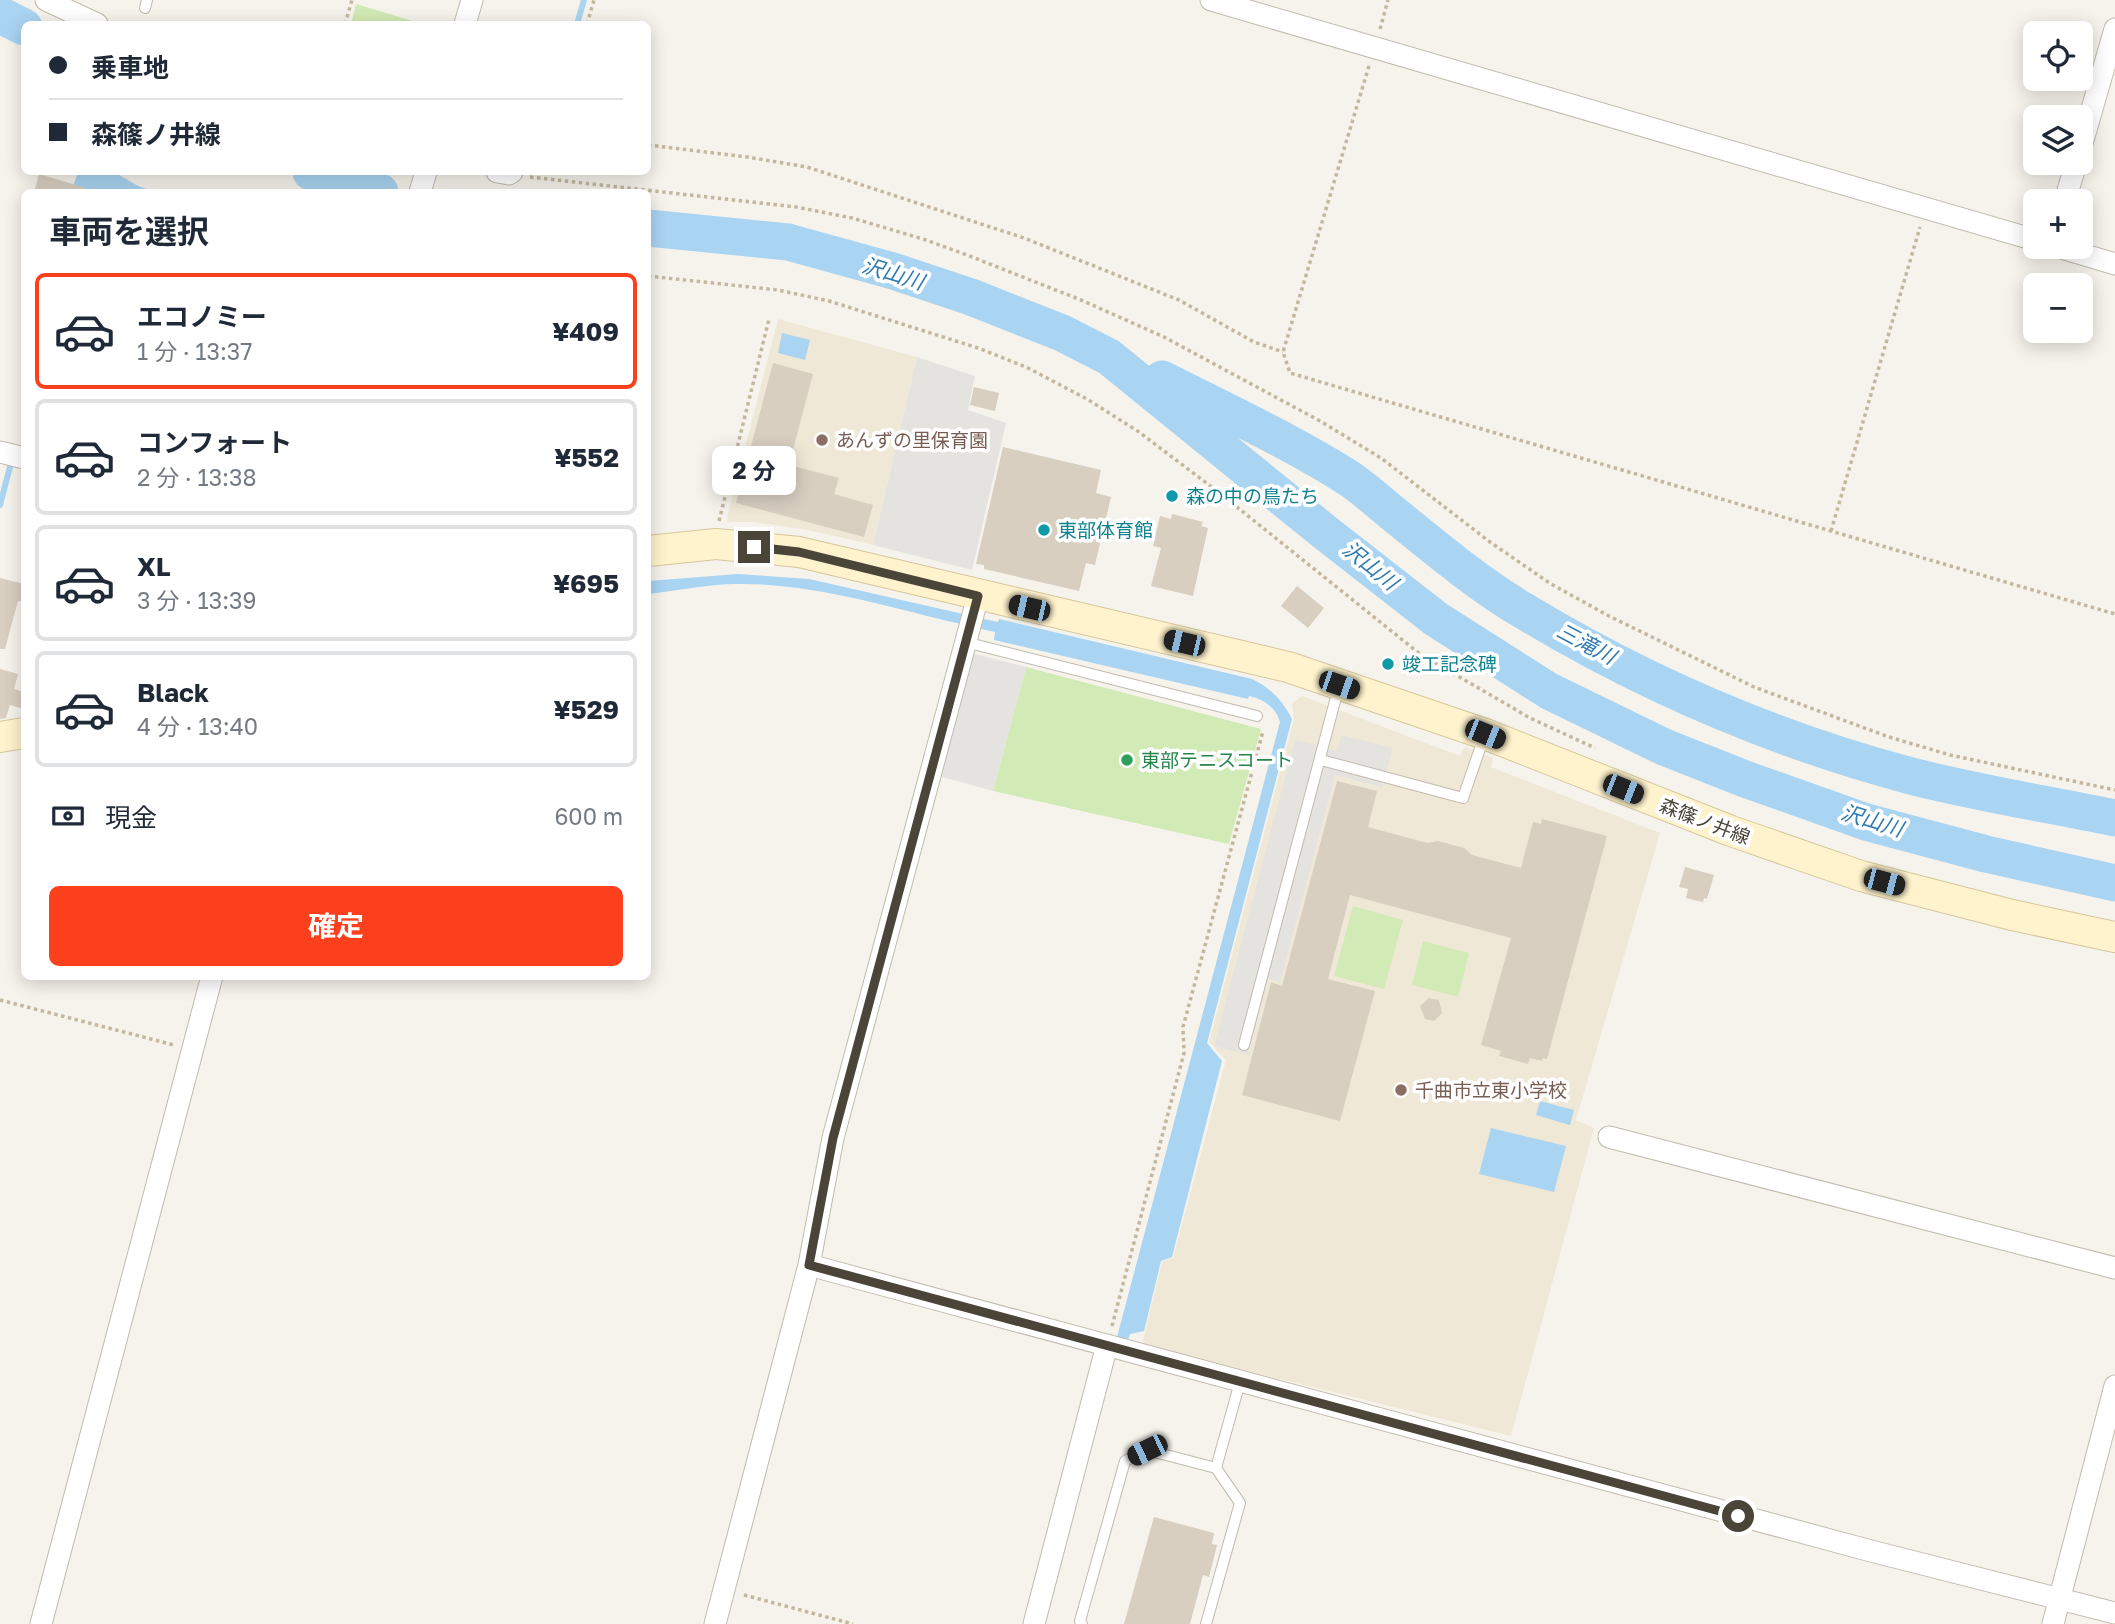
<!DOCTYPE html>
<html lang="ja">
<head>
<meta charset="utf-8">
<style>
	body { margin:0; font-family:"Golos Text","Noto Sans JP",sans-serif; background:#f6f6f7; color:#1f2937; height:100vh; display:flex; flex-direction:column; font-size:26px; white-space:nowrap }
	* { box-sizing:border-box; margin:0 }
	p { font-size:23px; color:#747a83 }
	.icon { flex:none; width:38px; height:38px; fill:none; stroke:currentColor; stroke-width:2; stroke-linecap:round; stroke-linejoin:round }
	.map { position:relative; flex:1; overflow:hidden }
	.details { position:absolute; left:21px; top:189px; width:630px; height:791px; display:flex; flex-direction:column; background:#fff; border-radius:10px; box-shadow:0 4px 18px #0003 }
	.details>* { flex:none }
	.hud { position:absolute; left:21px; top:21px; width:630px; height:154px; border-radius:10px; box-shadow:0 4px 18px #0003; display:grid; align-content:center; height:154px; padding:0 28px; background:#fff }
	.controls { position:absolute; left:2023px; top:21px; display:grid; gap:14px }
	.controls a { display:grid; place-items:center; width:70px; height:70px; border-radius:10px; background:#fff; box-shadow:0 4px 18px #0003; font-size:35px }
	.end { position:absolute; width:32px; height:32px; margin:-16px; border:9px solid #4b4439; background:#fff; box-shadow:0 0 0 4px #fff }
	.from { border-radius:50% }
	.bubble { position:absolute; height:49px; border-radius:10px; background:#fff; box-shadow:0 4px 18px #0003; font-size:23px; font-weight:700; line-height:49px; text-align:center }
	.car { position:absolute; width:21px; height:42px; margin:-21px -10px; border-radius:9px; box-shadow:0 0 5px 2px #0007; background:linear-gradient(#222 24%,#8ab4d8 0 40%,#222 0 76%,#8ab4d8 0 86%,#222 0) }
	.hud b { display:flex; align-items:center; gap:24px; height:66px; font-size:26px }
	.hud b+b { border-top:2px solid #e0e1e3 }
	.hud i { width:18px; height:18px; background:#1f2937 }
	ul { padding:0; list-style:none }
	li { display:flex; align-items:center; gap:21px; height:116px; margin:0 14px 10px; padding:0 14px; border:4px solid #e0e1e3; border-radius:10px }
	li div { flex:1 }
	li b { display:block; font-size:26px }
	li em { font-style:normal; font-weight:700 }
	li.on { border-color:#fc3f1d }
	li>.icon { width:63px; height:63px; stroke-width:1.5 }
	h2 { padding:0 28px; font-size:32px; line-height:84px }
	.pay { display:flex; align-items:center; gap:18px; height:77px; padding:0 28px; font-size:26px }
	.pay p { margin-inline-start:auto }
	.primary-button { display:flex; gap:14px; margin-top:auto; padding:14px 28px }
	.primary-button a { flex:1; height:80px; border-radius:10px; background:#fc3f1d; color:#fff; font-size:28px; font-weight:700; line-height:80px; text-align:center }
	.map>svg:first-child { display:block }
</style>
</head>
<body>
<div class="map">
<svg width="2115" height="1624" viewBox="0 0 2115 1624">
	<rect width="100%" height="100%" fill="#f6f3ec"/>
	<path fill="#efe8d6" d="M778,319L917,357L873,545L808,530L754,522H726Z
		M1302,696L1460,756L1465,747L1493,758L1491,767L1660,833L1576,1120L1594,1128L1511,1436L1142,1345L1162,1262L1173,1258L1226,1060L1209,1042L1294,719L1292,703Z"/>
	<path fill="#d2eab5" d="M356,4L423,24H351Z
		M1026,667L1261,729L1229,844L993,791Z
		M1353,906L1403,920L1384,989L1334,976Z
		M1423,941L1469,953L1458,997L1412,985Z"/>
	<path fill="#e5e3e0" d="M917,357L975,376L968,410L1006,423L972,570L873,545Z
		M975,654L1026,667L993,791L939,776L969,657Z
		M1341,735L1393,748L1382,787L1335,775L1280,982L1268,979L1248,1055L1214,1046L1295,740L1337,751Z"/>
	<path fill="#a9d4f2" d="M78,172H114L138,186L156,192H71Z
		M782,333L810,340L805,360L778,353Z
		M738,574L809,579L963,614L961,624C887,607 810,582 733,584C704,585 676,591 648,594V581Z
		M979,618L998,622L999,619L1252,679C1271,688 1282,700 1292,719L1207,1043L1222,1061L1172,1257L1161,1261L1144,1331L1130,1334L1127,1343L1116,1341L1280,722C1276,707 1263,699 1249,696L1248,699L994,640L995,632L976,628Z
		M1540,1101L1574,1110L1570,1125L1536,1115Z
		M1491,1128L1566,1146L1554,1192L1479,1174Z"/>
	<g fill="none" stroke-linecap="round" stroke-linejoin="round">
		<path stroke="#a9d4f2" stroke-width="6" d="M577,24L584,0
			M0,505L12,459"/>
		<path stroke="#a9d4f2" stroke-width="37" d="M0,15L24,27
			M311,172L380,192
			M648,228L788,242L893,271L971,297L1062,333L1109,357L1322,530L1436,619L1549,691L1664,747L1745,779L1866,822L1986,854L2115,883
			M1162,379C1225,411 1290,441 1350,479C1366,490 1381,504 1396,516C1437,549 1478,584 1524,611C1643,683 1776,740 1911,776C1978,793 2047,804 2115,818"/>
	</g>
	<path fill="#d8cfc1" d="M39,174L86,188V192H34Z
		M773,363L813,374L789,465L839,478L834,494L873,505L864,537L736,503Z
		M974,387L999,393L995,411L970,405Z
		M1003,447L1101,470L1096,493L1111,497L1095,565L1086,563L1079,591L984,569V565L976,564Z
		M1172,514L1203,522L1201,526L1208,528L1193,596L1151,586L1161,548L1153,546L1160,516L1171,519Z
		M0,578L24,584V602L18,601L5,649H0Z
		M1297,586L1324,608L1308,628L1281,606Z
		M0,669L18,674L14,689L24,692V709L10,705L6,718L0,719Z
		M1337,781L1377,791L1368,827L1427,843L1438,841L1464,848L1472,855L1521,868L1533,822L1541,824L1542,819L1607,836L1547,1059L1543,1058L1542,1061L1530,1058L1528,1064L1499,1056L1501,1051L1481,1045L1511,938L1350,895L1328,979L1375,991L1340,1121L1242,1095L1271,982L1282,986Z
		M1685,867L1714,875L1707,899L1704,898L1703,902L1686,898L1688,889L1679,887Z
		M1429,998L1439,1000L1442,1013L1434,1021L1425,1019L1420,1006Z
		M1154,1517L1214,1533L1212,1544L1217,1545L1209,1577L1203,1575L1190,1624H1124Z"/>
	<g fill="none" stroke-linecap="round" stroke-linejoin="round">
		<g stroke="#c2bbae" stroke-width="12">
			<path id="service" d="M145,8L147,0
				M965,642L1257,716
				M1321,760L1463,798L1485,734
				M1244,1045L1339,686
				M1216,1468L1240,1382
				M1082,1624L1080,1621L1125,1461L1147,1450L1216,1468L1240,1503L1206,1624"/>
		</g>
		<g stroke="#c2bbae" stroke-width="23">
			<path id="minor" d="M46,0L97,24
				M1211,0L2035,240
				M465,24L472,0
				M2081,147L2115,29
				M497,172L509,174L512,172
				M420,192L426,172
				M2065,201L2076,163
				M2058,247L2115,264
				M0,452L24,458
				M1609,1137L2115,1268
				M809,1265L1871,1551L2115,1613
				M41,1624L212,976
				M715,1624L809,1265L833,1138L978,596
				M1034,1624L1107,1345
				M2053,1624L2115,1386"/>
		</g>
		<g stroke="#d6c79b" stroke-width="32">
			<path id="secondary" d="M648,551L716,544L799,552L1288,667L1485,734L1731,831L1861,876L2012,915L2115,937
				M0,737L24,733"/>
		</g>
		<path stroke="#c4b79f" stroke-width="3.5" stroke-dasharray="3.5 3.5" stroke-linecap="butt" d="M345,24L352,0
			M587,24L594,0
			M1380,29L1388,0
			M1369,66L1283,352L1290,373L2115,614
			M648,145L747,157L807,167L1024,238L1179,300L1254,342L1283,352
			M530,177L796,207L852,218L923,239L967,255L1081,300L1164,337L1320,421L1381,458L1490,542L1551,584L1609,616L1754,687L1889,737L1950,755L2115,790
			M648,276L778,290L829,301L978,348L1026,367L1087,399L1139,432L1217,491L1420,654L1530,718L1595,748
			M719,521L769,319
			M1831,531L1920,227
			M0,1000L174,1045
			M1112,1326L1184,1053L1183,1027L1263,731
			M744,1595L853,1624"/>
		<use href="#service" stroke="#fff" stroke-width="10"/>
		<use href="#minor" stroke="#fff" stroke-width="21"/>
		<use href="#secondary" stroke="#fff3cd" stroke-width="30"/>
	</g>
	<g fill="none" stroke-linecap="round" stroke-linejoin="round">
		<path stroke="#4b4439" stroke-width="9" d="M754,547L799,552L978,596L833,1138L809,1265L1738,1516"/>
	</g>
	<g fill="#8d6e63" stroke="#fff" stroke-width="2.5">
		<circle cx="822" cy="440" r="7"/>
		<circle cx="1401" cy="1090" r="7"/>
	</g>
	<g fill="#0f9aa8" stroke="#fff" stroke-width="2.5">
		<circle cx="1172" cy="496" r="7"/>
		<circle cx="1044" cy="530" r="7"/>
		<circle cx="1388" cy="664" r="7"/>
	</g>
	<circle fill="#2e9e5b" stroke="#fff" stroke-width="2.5" cx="1127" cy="760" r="7"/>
	<g text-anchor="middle" stroke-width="7" stroke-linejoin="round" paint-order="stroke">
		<g font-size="19" fill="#785e54" stroke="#fff" text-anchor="start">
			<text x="836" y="447">あんずの里保育園</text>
			<text x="1415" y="1097">千曲市立東小学校</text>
		</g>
		<g font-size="19" fill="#0d838f" stroke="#fff" text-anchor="start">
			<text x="1186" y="503">森の中の鳥たち</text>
			<text x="1058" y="537">東部体育館</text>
			<text x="1402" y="671">竣工記念碑</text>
		</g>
		<g font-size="19" fill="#27864d" stroke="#fff" text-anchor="start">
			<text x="1141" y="767">東部テニスコート</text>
		</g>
		<g font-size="19" fill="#4b4439" stroke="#fff">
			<text transform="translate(1705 821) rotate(21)" y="7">森篠ノ井線</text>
		</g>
		<g font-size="21" font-style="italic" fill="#2e7ab2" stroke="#fff">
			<text transform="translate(893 274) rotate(17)" y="7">沢山川</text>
			<text transform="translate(1370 566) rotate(39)" y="7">沢山川</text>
			<text transform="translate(1586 644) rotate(28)" y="7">三滝川</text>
			<text transform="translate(1872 821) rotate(17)" y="7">沢山川</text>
		</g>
	</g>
</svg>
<div class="controls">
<a><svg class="icon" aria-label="locate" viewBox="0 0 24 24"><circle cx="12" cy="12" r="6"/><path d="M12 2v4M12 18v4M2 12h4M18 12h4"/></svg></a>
<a><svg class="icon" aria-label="layers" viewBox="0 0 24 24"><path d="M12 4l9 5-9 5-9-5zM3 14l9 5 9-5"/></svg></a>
<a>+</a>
<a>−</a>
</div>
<i class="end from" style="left:1738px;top:1516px"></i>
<i class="end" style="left:754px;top:547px"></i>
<div class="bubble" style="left:712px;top:446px;width:84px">2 分</div>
<i class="car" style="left:1029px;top:608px;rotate:283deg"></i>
<i class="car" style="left:1184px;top:643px;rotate:283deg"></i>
<i class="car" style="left:1339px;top:685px;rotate:109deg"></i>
<i class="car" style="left:1485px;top:734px;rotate:112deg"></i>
<i class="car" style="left:1623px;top:789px;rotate:112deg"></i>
<i class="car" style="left:1884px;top:882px;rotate:105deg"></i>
<i class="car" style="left:1147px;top:1450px;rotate:244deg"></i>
<div class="hud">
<b><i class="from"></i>乗車地</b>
<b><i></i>森篠ノ井線</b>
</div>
<section class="details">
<h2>車両を選択</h2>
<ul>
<li class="on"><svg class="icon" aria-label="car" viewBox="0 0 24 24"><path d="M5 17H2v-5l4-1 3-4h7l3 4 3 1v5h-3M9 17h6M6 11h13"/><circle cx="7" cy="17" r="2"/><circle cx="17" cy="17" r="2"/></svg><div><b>エコノミー</b><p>1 分 · 13:37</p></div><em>¥409</em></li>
<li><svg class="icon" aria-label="car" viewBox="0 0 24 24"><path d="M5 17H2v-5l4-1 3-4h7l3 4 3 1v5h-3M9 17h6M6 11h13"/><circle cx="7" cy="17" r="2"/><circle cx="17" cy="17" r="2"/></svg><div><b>コンフォート</b><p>2 分 · 13:38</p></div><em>¥552</em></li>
<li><svg class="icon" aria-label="car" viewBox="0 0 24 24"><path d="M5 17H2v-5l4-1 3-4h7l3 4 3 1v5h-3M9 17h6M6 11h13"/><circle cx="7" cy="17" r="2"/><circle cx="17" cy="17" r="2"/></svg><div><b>XL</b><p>3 分 · 13:39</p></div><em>¥695</em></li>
<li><svg class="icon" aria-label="car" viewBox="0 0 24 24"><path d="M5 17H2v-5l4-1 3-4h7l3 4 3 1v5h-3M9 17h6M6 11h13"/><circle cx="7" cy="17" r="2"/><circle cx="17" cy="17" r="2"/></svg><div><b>Black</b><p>4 分 · 13:40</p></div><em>¥529</em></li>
</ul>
<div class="pay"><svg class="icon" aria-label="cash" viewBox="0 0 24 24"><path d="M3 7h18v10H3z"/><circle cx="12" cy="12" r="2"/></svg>現金<p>600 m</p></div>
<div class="primary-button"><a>確定</a></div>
</section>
</div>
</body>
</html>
